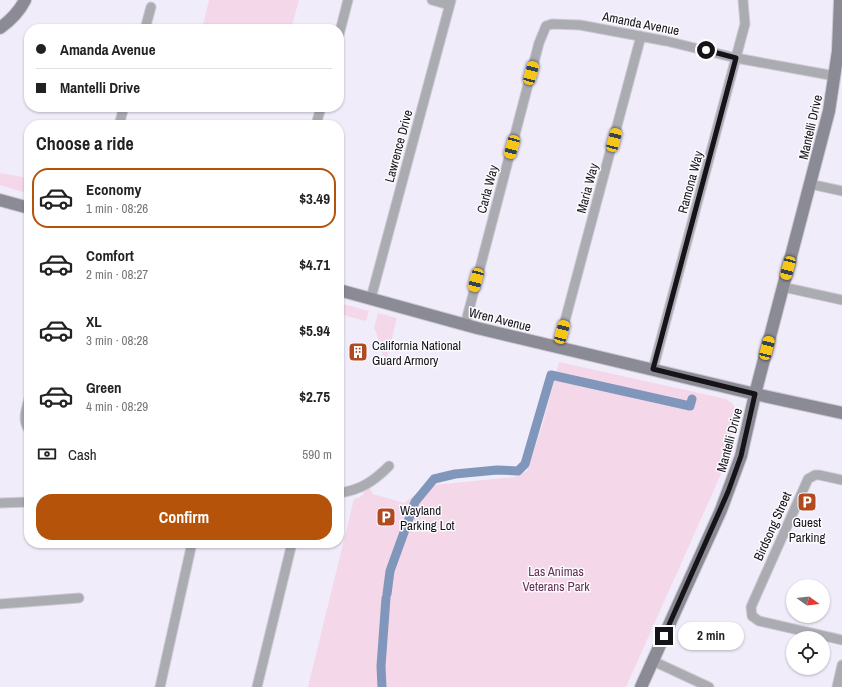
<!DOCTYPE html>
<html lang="en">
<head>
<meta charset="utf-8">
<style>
	body { margin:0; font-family:"Archivo Narrow",sans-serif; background:#f6f6f6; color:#222; height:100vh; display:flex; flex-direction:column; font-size:15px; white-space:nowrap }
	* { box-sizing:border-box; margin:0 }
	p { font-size:13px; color:#767676 }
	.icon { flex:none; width:22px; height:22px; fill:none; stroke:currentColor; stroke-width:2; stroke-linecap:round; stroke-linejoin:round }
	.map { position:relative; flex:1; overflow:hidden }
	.details { position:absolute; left:24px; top:120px; width:320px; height:428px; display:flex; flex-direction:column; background:#fff; border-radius:16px; box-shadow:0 1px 3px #0004 }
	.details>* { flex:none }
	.top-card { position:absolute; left:24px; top:24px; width:320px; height:88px; border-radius:16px; box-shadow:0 1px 3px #0004; display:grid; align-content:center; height:88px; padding:0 12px; background:#fff }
	.needle { width:26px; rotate:104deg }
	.buttons { position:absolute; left:786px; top:579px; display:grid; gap:8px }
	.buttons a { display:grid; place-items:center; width:44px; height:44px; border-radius:50%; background:#fff; box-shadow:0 1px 3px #0004; font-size:20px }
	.end { position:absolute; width:18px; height:18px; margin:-9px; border:5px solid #161419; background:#fff; box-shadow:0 0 0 2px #fff }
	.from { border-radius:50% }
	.bubble { position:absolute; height:28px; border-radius:14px; background:#fff; box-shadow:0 1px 3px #0004; font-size:13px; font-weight:700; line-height:28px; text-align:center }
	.car { position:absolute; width:12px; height:24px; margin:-12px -6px; border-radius:5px; box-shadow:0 0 3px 1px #0007; background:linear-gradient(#f5c518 24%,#345 0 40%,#f5c518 0 76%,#345 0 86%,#f5c518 0) }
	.top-card b { display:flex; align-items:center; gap:14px; height:38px; font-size:15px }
	.top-card b+b { border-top:1px solid #e0e0e0 }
	.top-card i { width:10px; height:10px; background:#222 }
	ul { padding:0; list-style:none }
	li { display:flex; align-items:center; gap:12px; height:60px; margin:0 8px 6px; padding:0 4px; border:2px solid transparent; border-radius:16px }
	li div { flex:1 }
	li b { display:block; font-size:15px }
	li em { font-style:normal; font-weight:700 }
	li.on { border-color:#b45309 }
	li>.icon { width:36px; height:36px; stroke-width:1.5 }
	h2 { padding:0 12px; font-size:18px; line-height:48px }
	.pay { display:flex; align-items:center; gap:10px; height:44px; padding:0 12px; font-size:15px }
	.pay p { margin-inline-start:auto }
	.primary-button { display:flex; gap:8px; margin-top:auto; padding:8px 12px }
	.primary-button a { flex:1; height:46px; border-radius:16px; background:#b45309; color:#fff; font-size:16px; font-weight:700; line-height:46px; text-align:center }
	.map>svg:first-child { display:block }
</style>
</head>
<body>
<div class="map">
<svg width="842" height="687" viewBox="0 0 842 687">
	<rect width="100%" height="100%" fill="#f1ecfa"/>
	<path fill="#f4d7e8" d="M209,0H299L291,29H202Z
		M1,173L27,178L29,183L26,193L0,185V175Z
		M339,303L369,311L366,321L339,314Z
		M378,313L397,318L387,358L383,356L376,332L374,328Z
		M559,362L726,399L733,404L737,414L727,456L721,474L626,687H308L354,499C360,498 363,496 365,490L370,488L373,494L404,503L421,490L433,485L514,477L527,471L543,423Z"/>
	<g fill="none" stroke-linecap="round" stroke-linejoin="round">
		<path stroke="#8196bb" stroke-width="9" d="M387,594L390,571L415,502L434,479L455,474L497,470L518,471L525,464L551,375L690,406L692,399
			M382,687L381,666L386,598"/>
		<g stroke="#cec9d6" stroke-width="11">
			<path id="street" d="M432,0L449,5
				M145,29L151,7
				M339,35L348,0
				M119,125L124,107
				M316,125L321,107
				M810,184L842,191
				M783,287L842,300
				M371,298L451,0
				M465,325L539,43L546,26L552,24L580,25L666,41L736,58L835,76
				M558,347L641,36
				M653,369L742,35L745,24L743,0
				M29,399C26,410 22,420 29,430
				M842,480L819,475H815L808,479L751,607L752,616L759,621L842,640
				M339,493C361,490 374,481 389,466
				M0,503L29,502
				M0,604L79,598
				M653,661L709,687
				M160,687L192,543
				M257,687L292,543
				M837,687L842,665"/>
		</g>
		<g stroke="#cec9d6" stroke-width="14">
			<path id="secondary" d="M0,28C11,20 19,12 25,0
				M0,200L29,208
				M339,290L477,328L755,394L842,413
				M641,687L721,510L741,456L755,394L829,111L838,51L840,0"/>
		</g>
		<use href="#street" stroke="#abacb2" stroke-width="9"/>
		<use href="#secondary" stroke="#8a8b94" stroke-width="12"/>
	</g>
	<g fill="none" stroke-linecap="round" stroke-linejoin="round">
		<path stroke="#161419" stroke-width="5" d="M664,636L728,492L741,456L755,394L653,369L736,58L706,50"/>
	</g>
	<defs>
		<g id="building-square" transform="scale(1)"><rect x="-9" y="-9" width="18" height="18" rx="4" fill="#b14a21" stroke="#fcfbfe"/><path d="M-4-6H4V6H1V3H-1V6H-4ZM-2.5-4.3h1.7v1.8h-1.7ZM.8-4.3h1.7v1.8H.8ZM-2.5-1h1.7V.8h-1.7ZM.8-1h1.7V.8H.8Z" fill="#fff"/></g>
		<g id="parking-square" transform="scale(1)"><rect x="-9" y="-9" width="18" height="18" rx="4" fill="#b14a21" stroke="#fcfbfe"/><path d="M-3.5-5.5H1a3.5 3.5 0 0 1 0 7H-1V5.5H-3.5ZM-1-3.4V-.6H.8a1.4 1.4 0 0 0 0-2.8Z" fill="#fff"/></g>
	</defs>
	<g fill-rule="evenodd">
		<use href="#building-square" x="358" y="352"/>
		<use href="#parking-square" x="807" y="502"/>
		<use href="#parking-square" x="386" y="517"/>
	</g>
	<g text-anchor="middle" stroke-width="3" stroke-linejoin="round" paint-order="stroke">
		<g font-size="13" fill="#161419" stroke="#fcfbfe">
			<text transform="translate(641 23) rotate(11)" y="5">Amanda Avenue</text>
			<text transform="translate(810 127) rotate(-77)" y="5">Mantelli Drive</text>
			<text transform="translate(398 146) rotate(-75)" y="5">Lawrence Drive</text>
			<text transform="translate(690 182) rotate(-75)" y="5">Ramona Way</text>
			<text transform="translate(587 188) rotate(-75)" y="5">Maria Way</text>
			<text transform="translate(487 189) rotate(-75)" y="5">Carla Way</text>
			<text transform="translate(500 319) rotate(14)" y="5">Wren Avenue</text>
			<text transform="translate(729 440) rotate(-75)" y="5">Mantelli Drive</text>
			<text transform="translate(772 526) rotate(-66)" y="5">Birdsong Street</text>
		</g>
		<g font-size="13" fill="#161419" stroke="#fcfbfe" text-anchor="start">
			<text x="372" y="350">California National<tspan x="372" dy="15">Guard Armory</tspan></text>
			<text x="400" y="515">Wayland<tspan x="400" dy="15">Parking Lot</tspan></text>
			<text x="807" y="527" text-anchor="middle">Guest<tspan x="807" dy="15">Parking</tspan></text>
		</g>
		<g font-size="13" fill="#663055" stroke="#fcfbfe">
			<text x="556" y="576">Las Animas<tspan x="556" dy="15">Veterans Park</tspan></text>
		</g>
	</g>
</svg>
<div class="buttons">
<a><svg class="needle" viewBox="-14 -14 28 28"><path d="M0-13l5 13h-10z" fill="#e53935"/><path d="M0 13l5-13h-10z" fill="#767676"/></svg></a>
<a><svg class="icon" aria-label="locate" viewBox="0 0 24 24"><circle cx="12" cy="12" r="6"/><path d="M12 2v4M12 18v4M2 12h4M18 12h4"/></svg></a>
</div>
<i class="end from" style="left:706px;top:50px"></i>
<i class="end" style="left:664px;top:636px"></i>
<div class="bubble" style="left:678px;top:622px;width:66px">2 min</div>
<i class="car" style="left:531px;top:73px;rotate:15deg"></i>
<i class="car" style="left:614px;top:140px;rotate:15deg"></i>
<i class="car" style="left:512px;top:147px;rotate:195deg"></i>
<i class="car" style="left:788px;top:268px;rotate:195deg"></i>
<i class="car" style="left:476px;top:280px;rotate:195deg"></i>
<i class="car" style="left:562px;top:332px;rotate:15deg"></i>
<i class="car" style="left:767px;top:348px;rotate:14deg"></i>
<div class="top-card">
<b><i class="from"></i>Amanda Avenue</b>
<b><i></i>Mantelli Drive</b>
</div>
<section class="details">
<h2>Choose a ride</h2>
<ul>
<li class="on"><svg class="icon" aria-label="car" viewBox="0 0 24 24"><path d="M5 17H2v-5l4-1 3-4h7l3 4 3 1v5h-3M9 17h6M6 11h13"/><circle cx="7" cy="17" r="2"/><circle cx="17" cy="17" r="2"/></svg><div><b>Economy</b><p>1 min · 08:26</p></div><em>$3.49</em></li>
<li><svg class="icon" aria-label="car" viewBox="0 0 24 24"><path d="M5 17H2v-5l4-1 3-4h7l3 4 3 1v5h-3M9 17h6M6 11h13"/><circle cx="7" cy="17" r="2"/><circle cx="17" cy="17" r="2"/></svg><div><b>Comfort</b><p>2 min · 08:27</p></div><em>$4.71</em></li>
<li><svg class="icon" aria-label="car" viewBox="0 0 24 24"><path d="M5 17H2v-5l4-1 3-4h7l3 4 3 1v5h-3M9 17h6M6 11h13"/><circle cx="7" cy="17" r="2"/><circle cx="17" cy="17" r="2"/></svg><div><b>XL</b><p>3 min · 08:28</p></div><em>$5.94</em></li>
<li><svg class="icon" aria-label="car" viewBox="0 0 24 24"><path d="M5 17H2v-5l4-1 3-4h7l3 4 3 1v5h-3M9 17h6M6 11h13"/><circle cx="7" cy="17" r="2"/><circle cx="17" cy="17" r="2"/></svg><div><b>Green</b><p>4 min · 08:29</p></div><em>$2.75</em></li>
</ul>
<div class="pay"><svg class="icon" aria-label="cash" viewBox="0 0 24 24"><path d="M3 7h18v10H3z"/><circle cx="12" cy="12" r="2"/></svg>Cash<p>590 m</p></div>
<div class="primary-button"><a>Confirm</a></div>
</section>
</div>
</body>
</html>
